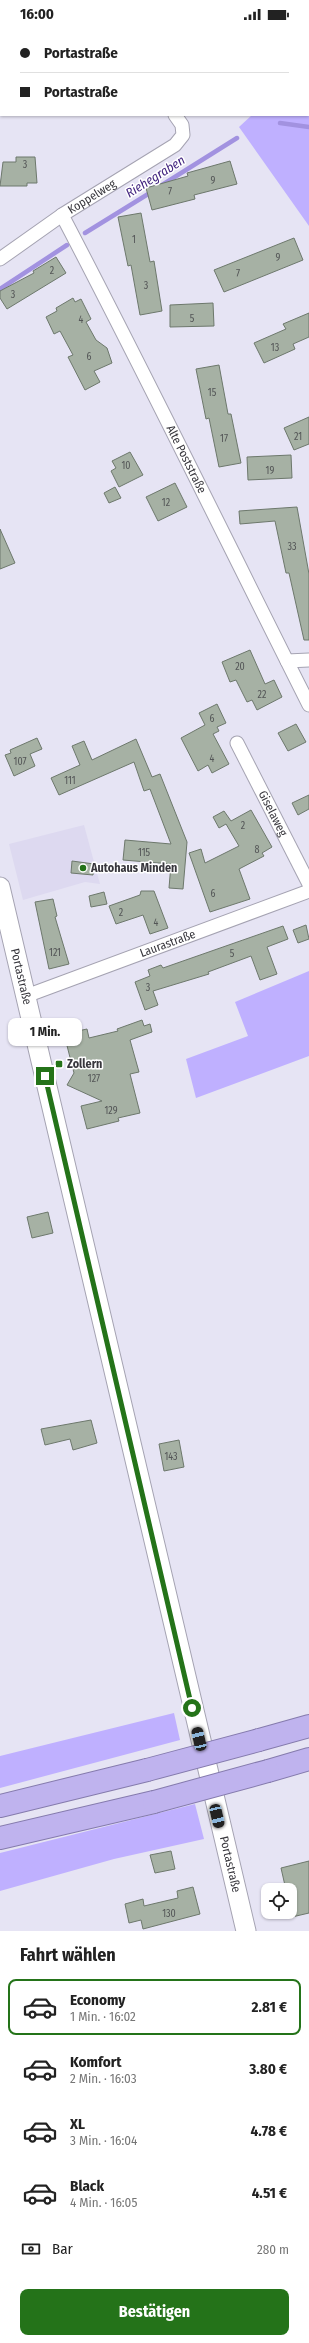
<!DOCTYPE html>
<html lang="de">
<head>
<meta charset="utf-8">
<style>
	body { margin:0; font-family:"Fira Sans Condensed",sans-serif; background:#f2f2f2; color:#222; height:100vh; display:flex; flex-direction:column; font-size:15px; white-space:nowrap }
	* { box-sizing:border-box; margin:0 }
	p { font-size:13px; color:#767676 }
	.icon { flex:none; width:22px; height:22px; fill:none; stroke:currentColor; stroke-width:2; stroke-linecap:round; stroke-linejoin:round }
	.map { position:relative; height:1903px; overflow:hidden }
	.side { display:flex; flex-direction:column; background:#fff; flex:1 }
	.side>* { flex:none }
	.banner { position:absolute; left:0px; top:0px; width:309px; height:88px; box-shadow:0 1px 3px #0004; display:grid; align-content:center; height:88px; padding:0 20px; background:#fff }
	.tools { position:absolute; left:261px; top:1855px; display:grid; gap:8px }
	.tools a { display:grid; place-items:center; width:36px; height:36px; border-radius:8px; background:#fff; box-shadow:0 1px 3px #0004; font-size:20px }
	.end { position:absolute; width:18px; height:18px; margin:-9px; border:5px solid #247319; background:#fff; box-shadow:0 0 0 2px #fff }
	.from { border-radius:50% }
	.bubble { position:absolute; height:28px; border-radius:8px; background:#fff; box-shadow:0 1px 3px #0004; font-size:13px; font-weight:700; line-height:28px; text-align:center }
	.car { position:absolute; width:12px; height:24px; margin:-12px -6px; border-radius:5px; box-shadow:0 0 3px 1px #0007; background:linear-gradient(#222 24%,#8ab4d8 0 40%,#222 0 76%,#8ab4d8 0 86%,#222 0) }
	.banner b { display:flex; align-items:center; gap:14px; height:38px; font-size:15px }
	.banner b+b { border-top:1px solid #e0e0e0 }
	.banner i { width:10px; height:10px; background:#222 }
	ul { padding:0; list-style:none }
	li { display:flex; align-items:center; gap:12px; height:56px; margin:0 8px 6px; padding:0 12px; border:2px solid transparent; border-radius:8px }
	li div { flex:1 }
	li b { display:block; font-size:15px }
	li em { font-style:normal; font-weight:700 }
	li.active { border-color:#247319 }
	li>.icon { width:36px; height:36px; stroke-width:1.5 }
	h2 { padding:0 20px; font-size:18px; line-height:48px }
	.pay { display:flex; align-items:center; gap:10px; height:44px; padding:0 20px; font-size:15px }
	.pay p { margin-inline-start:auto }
	.primary-button { display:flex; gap:8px; margin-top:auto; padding:8px 20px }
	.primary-button a { flex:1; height:46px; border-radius:8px; background:#247319; color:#fff; font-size:16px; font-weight:700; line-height:46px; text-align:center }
	.status { display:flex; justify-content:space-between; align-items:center; height:28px; padding:0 20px; background:#fff; direction:ltr }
	.status svg { height:11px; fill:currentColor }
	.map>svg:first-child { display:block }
</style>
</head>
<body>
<div class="status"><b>16:00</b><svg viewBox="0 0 49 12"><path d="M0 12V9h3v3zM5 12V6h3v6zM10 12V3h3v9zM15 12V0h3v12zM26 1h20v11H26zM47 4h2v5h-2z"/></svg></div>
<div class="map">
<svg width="309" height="1903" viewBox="0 0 309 1903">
	<rect width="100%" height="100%" fill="#e6e4f4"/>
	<path fill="#ddd9f0" d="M84,797L100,856L85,854L23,872L9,816Z"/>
	<path fill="#bfb0ff" d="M141,0H309V34L308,1Z
		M309,49V198L239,99L252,87H308Z
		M309,943V1028L196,1070L186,1031L248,1008L235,974Z
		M174,1685L180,1712L0,1760V1728Z
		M195,1776L204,1811L114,1831L0,1863V1825Z"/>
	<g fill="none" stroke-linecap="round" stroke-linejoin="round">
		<path stroke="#a292e0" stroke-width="4.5" d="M280,95L309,99
			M162,157L237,110
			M85,205L153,163
			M0,261L67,217"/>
	</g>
	<path fill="#a6b1a4" stroke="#6d786c" d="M16,129H35L37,155H27V158H0L3,134H16Z
		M230,133L237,156L194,167L195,171L152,182L146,160L188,148L187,145Z
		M141,185L150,234L154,233L162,283L140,287L131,237L128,238L118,189Z
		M294,210L303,232L224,264L214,242Z
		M56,229L66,245L7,281L0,270V263L34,245L33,243Z
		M73,270L75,274L81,271L91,291L86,294L96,312L107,320L112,335L94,343L100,354L85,362L68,329L73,327L60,303L54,306L46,289L57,283L56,280Z
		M213,275L214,298L170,299V277Z
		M309,285V309L293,316L295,321L264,335L254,315L286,301L283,296Z
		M219,337L228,386H231L241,435L219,439L209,390L206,391L196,341Z
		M309,389V416L294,422L284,400Z
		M130,424L143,447L119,459L111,443L116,440L112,433Z
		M291,427L292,450L248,452L247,429Z
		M175,455L187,479L158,493L146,469Z
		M115,459L121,470L109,475L104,465Z
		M297,479L309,546V612H304L289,545H286L275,493L240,496L239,483Z
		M0,501L15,535L0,541Z
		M250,622L265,656L274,652L282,669L257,682L252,672L247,674L236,652L230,654L222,634Z
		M217,676L226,695L217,699L219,703L213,706L229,736L212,745L208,737L198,743L181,710L205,697L199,685Z
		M296,696L306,714L288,723L278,705Z
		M37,710L42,721L30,726L35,738L14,748L5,727L11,725L10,722Z
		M136,711L152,749L160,746L187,814L183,861L169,860L171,836L123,832L125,812L171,816L150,761L144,763L134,734L59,767L51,750L80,737L72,718L84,713L92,732Z
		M309,767V781L298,787L292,775Z
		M251,782L272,819L262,825L264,828L239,841L250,871L210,884L189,825L201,821L205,835L239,818L226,796L219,800L213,789L224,783L231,793Z
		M72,833L94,836L93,847L71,845Z
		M141,863H154L168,900L150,906L143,887L116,896L109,878L140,867Z
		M104,864L107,876L91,879L89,868Z
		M53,871L57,888L55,889L69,936L49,941L35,874Z
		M306,897L309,911L298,915L293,902Z
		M283,898L288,911L267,919L277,946L260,952L251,928L208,944L209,946L153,963L158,977L145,982L135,954L150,948L148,942L161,937L163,940Z
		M142,992L144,998L150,996L152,1004L130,1012L139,1044L130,1046L140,1085L118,1090L119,1093L87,1101L81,1078L102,1073L67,1057L74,1045L64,1006L87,1001L89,1010L118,1003L117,1001Z
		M48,1184L53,1205L32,1210L27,1189Z
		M91,1392L97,1415L73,1422L70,1411L45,1417L41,1401Z
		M179,1412L184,1439L164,1443L159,1416Z
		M171,1823L175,1841L155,1845L150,1827Z
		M309,1833V1885L292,1889L290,1862H286L281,1840Z
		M193,1859L200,1886L143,1901L141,1892L129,1895L125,1876L143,1871L144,1878L178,1870L177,1863Z"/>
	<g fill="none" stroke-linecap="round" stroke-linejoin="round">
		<g stroke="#a5a3b2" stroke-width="15">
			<g id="minor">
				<path d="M0,3H1"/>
				<path id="s1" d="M62,187C147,349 227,514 309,677"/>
				<path id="s2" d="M0,231L62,187L175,117L183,107L182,97L175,87"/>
				<path d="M287,633L309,632"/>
				<path id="s3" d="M237,715L309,856"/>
				<path id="s4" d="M26,968L309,863"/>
			</g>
		</g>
		<g stroke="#a5a3b2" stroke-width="21">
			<g id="secondary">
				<path id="s5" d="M0,859L246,1903"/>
			</g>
		</g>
		<g stroke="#857bad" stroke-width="24">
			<path id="trunk" d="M259,1712L309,1698
				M268,1743L309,1731
				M0,1778L147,1742
				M0,1810L154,1774"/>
		</g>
		<use href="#minor" stroke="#fff" stroke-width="13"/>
		<use href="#secondary" stroke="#fff" stroke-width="19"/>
		<use href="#trunk" stroke="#bfb3ee" stroke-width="22"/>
		<g stroke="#857bad" stroke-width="24" stroke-linecap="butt">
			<path id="trunk-bridge" d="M147,1742L259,1712
				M154,1774L268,1743"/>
		</g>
		<use href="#trunk-bridge" stroke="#bfb3ee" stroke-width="22"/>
	</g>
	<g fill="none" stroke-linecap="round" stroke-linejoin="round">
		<path stroke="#247319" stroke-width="5" d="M45,1048L192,1680"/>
	</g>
	<g fill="#247319" stroke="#fff" stroke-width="1.5">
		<circle cx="83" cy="840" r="4"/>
		<rect x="55" y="1032" width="8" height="8" rx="2"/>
	</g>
	<g text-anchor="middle" stroke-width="3" stroke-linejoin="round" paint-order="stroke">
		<g font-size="10" fill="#545657">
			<text x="25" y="140">3</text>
			<text x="213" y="156">9</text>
			<text x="170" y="167">7</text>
			<text x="134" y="215">1</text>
			<text x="278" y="233">9</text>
			<text x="52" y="246">2</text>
			<text x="238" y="249">7</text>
			<text x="146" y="261">3</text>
			<text x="13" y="270">3</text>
			<text x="192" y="294">5</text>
			<text x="81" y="295">4</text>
			<text x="275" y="323">13</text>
			<text x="89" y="332">6</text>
			<text x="212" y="368">15</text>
			<text x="298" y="412">21</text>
			<text x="224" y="414">17</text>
			<text x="126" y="441">10</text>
			<text x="270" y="446">19</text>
			<text x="166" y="478">12</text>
			<text x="292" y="522">33</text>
			<text x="240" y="642">20</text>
			<text x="262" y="670">22</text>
			<text x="212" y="694">6</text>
			<text x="212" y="734">4</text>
			<text x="20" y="737">107</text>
			<text x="70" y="756">111</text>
			<text x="243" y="801">2</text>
			<text x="257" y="825">8</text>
			<text x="144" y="828">115</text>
			<text x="213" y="869">6</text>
			<text x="121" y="888">2</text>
			<text x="156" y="898">4</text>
			<text x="55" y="928">121</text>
			<text x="232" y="929">5</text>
			<text x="148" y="963">3</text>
			<text x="94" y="1054">127</text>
			<text x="111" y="1086">129</text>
			<text x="171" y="1432">143</text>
			<text x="169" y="1889">130</text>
		</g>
		<g font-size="12" fill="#38373d" stroke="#fff">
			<text dy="4" stroke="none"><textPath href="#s2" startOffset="111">Koppelweg</textPath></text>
			<text dy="4" stroke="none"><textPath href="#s1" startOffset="274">Alte Poststraße</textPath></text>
			<text dy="4" stroke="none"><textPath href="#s3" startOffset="79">Giselaweg</textPath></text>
			<text dy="4" stroke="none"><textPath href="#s4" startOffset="151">Laurastraße</textPath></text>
			<text dy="4" stroke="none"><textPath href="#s5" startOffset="92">Portastraße</textPath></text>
			<text dy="4" stroke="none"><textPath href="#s5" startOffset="1004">Portastraße</textPath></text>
		</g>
		<g font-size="12" font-weight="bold" fill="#38373d" stroke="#fff" text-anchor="start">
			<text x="91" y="844">Autohaus Minden</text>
			<text x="67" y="1040">Zollern</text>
		</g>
		<g font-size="13" font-style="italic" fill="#42247f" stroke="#fff">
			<text transform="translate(155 148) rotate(-32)" y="5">Riehegraben</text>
		</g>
	</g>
</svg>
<div class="tools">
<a><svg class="icon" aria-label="locate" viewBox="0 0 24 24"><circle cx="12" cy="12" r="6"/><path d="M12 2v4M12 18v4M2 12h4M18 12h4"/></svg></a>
</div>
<i class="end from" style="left:192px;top:1680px"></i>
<i class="end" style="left:45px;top:1048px"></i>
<div class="bubble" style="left:8px;top:990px;width:74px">1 Min.</div>
<i class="car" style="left:199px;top:1711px;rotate:347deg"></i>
<i class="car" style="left:217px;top:1788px;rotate:167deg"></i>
<div class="banner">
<b><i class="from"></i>Portastraße</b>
<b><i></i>Portastraße</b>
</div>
</div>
<section class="side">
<h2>Fahrt wählen</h2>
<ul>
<li class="active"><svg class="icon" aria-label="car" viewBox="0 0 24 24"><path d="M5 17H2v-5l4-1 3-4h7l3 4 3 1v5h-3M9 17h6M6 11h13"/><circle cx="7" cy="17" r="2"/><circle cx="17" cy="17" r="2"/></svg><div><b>Economy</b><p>1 Min. · 16:02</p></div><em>2.81 €</em></li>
<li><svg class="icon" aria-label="car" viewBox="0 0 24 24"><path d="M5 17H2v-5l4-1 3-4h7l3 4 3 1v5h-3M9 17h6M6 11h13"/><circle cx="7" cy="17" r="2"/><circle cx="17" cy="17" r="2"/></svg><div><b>Komfort</b><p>2 Min. · 16:03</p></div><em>3.80 €</em></li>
<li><svg class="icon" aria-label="car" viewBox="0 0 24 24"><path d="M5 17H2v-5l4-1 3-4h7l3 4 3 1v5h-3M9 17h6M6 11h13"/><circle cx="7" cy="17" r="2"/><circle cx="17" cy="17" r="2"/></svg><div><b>XL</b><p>3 Min. · 16:04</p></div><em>4.78 €</em></li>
<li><svg class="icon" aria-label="car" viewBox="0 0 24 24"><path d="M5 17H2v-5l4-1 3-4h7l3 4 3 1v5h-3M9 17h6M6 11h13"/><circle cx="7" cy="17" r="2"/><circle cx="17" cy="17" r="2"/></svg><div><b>Black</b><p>4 Min. · 16:05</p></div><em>4.51 €</em></li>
</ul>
<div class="pay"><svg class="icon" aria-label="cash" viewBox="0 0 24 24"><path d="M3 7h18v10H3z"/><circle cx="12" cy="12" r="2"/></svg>Bar<p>280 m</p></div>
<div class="primary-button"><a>Bestätigen</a></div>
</section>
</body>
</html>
